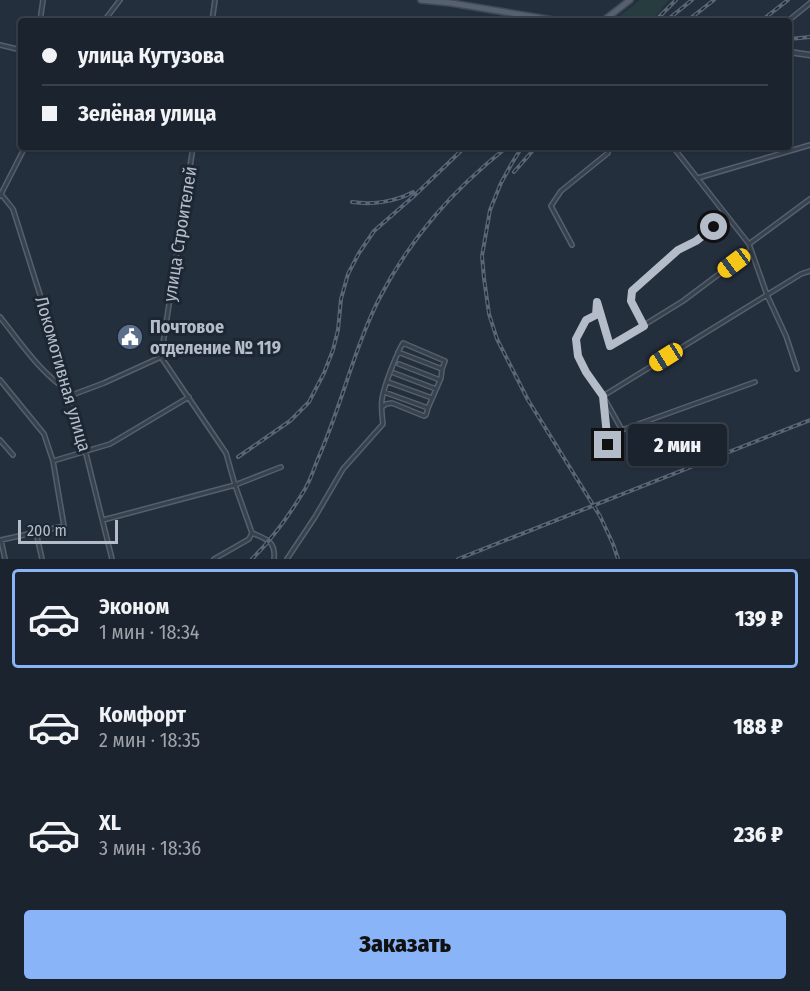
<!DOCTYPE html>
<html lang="ru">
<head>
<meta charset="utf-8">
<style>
	body { margin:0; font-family:"Fira Sans Condensed",sans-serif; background:#242b36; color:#f1f3f6; height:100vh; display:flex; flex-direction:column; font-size:22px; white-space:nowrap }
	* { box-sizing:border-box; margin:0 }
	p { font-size:20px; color:#a0a4aa }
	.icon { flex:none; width:33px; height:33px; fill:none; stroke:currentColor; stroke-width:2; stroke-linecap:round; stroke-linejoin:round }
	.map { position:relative; height:559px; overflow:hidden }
	.drawer { display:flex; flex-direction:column; background:#1b232e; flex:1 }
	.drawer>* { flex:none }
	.top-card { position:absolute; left:18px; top:18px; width:774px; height:132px; border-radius:6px; box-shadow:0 2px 4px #0004,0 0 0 2px #39404a; display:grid; align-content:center; height:132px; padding:0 24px; background:#1b232e }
	.scale { position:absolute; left:18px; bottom:15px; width:100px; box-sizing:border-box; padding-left:6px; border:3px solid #b4bcc9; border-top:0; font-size:16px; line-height:21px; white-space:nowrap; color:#b4bcc9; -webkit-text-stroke:4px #1d2633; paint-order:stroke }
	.end { position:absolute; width:27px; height:27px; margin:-14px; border:8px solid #b4bcc9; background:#111; box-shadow:0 0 0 3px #111 }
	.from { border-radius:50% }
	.bubble { position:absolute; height:42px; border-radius:6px; background:#1b232e; box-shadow:0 2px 4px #0004,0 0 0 2px #39404a; font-size:20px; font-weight:800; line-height:42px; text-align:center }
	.car { position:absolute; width:18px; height:36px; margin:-18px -9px; border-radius:8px; box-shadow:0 0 4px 2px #0007; background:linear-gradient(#f5c518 24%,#345 0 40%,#f5c518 0 76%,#345 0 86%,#f5c518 0) }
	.top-card b { display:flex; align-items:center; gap:21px; height:57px; font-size:22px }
	.top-card b+b { border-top:2px solid #39404a }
	.top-card i { width:15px; height:15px; background:#f1f3f6 }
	ul { padding:10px 0 0; list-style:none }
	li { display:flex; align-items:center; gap:18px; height:99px; margin:0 12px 9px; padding:0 12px; border:3px solid transparent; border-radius:6px }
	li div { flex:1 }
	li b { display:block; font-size:22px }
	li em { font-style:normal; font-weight:800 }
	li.selected { border-color:#8ab4f8 }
	li>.icon { width:54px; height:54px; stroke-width:1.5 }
	.cta { display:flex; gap:12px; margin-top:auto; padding:12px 24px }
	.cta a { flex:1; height:69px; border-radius:6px; background:#8ab4f8; color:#111; font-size:24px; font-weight:800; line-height:69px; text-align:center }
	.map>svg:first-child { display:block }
</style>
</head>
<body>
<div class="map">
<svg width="810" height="559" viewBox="0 0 810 559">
	<rect width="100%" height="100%" fill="#242f3e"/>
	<path fill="#263c3f" d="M640,0H669L651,21H613Z"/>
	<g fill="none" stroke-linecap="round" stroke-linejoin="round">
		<g stroke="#565f6c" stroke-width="6">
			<path id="minor" d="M40,21L43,0
				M104,21L120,0
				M212,21L215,0
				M788,21L810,3
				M0,45L21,50
				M673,147L749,244L767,295L786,336L797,369
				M698,178L810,145
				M1,194L13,209L71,393L112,559
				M0,196L25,147
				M749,244L810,199
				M572,245L551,206L561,191L608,153V147
				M597,302L610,346L683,301L751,250
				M597,307L596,315L586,320L576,339L578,356L586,372L603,396L608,445
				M0,317C21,343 41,374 70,392
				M644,326L631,301L632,291L678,250L696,241L714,227L728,218
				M398,352L442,369
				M161,357L193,147
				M161,357L226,453L235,485L252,533
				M399,364L440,380
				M394,373L436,389
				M0,380L44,434L53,461L64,526L1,540L5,559
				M388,382L432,398
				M755,382L622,430L603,396L801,274L810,271
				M72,395L104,383L161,357
				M382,407L386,404L392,403L424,416L426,415L428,408
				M0,440L13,455
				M53,461L110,444L189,397
				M103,520L235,485L281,467
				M36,532L42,559
				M252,533C266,539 276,541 274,559
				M214,559L249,539L252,533
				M287,559L315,517L343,469L383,424C382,416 381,407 382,399C384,386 396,355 403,343L445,361L442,369L441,378L428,408L384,392"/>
		</g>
		<g stroke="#565f6c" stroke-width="7">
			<path id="tertiary" d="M789,52L810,55"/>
		</g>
		<g stroke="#414a57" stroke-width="8">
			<path id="primary" d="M421,0L451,3L559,21
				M603,21L630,0"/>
		</g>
		<use href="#minor" stroke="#38414e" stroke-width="3"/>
		<use href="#tertiary" stroke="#38414e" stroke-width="4"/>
		<use href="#primary" stroke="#56606e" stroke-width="5"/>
		<g stroke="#5a6575" stroke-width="4">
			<path id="rail" d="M655,21L676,0
				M666,21L692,0
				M687,21L714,0
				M761,21L788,0
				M789,39L810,37
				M522,147L512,163L501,183L490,210L482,256L484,278L489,314L497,339L528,400L600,516L613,544L618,559
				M514,172L536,147
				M352,202C372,205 395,202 413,192
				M238,457L290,421L309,402L324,373L333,350L338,330L341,299L348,274L359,253L374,231L414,196L465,147
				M252,559C271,540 288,517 302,494C309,484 313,472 317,461C341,408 353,351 379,299C411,237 453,190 507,147
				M458,559L810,420"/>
		</g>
		<use href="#rail" stroke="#1d2633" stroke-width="1.5" stroke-dasharray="4.5" stroke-linecap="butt"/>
	</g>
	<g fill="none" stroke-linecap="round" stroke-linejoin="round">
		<path stroke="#b4bcc9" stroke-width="8" d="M608,445L603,396L586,372L578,356L576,339L586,320L596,315L597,302L610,346L644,326L631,301L632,291L678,250L696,241L714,227"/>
	</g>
	<defs>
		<g id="civic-disc" transform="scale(1.35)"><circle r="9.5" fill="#5c6f8a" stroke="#1d2633"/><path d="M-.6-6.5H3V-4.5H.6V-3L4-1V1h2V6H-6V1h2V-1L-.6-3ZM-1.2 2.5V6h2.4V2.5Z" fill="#fff"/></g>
	</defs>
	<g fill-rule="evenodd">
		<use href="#civic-disc" x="130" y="337"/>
	</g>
	<g text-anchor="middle" stroke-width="6" stroke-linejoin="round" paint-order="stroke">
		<g font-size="18" fill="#b4bcc9" stroke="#1d2633">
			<text transform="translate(180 234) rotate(-81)" y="6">улица Строителей</text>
			<text transform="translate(63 374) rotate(74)" y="6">Локомотивная улица</text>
		</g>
		<g font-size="18" font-weight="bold" fill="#b4bcc9" stroke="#1d2633" text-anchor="start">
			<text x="150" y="333">Почтовое<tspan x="150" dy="21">отделение № 119</tspan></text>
		</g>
	</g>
</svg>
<div class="scale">200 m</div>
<i class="end from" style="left:714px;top:227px"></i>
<i class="end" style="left:608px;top:445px"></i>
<div class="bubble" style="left:628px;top:424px;width:99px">2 мин</div>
<i class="car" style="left:734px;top:263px;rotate:233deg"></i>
<i class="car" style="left:666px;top:357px;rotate:238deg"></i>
<div class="top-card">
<b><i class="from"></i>улица Кутузова</b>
<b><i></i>Зелёная улица</b>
</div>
</div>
<section class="drawer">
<ul>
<li class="selected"><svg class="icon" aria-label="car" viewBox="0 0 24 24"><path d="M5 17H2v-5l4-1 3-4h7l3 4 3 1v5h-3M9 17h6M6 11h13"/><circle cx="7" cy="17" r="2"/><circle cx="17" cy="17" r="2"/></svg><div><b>Эконом</b><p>1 мин · 18:34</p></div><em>139 ₽</em></li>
<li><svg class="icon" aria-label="car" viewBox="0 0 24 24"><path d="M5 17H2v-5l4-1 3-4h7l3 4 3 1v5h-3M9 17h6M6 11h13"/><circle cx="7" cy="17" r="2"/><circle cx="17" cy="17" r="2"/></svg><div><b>Комфорт</b><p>2 мин · 18:35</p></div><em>188 ₽</em></li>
<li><svg class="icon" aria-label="car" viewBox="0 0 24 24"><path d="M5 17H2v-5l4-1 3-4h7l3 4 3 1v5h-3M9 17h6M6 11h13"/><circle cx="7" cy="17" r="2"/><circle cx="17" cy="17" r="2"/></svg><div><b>XL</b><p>3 мин · 18:36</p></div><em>236 ₽</em></li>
</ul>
<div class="cta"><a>Заказать</a></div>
</section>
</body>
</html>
